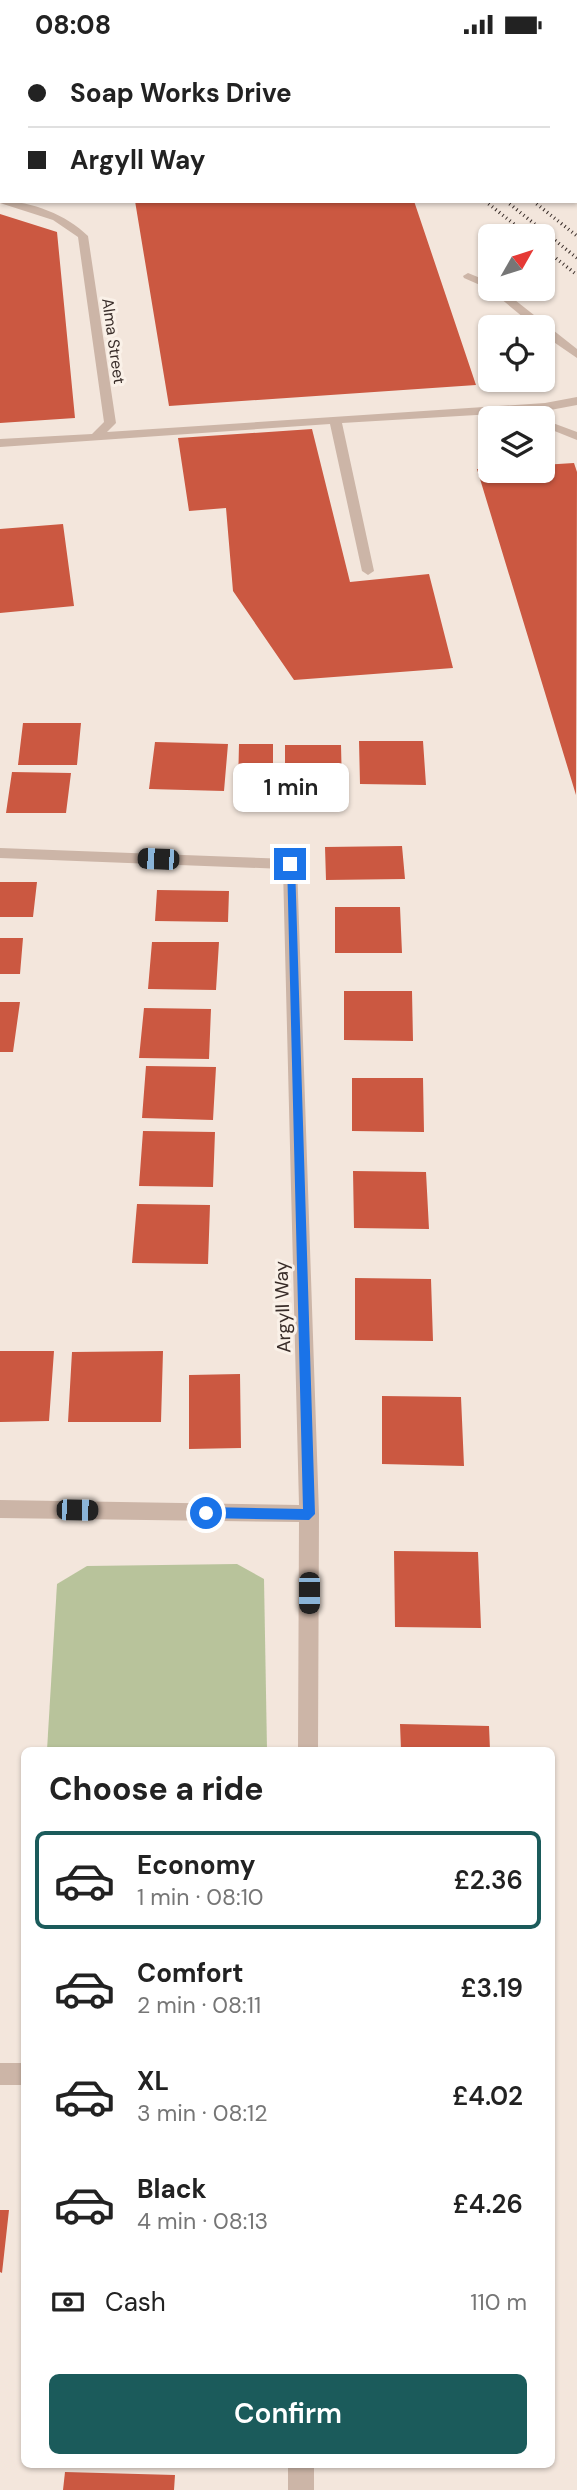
<!DOCTYPE html>
<html lang="en">
<head>
<meta charset="utf-8">
<style>
	body { margin:0; font-family:"DM Sans",sans-serif; background:#f6f6f6; color:#222; height:100vh; display:flex; flex-direction:column; font-size:26px; white-space:nowrap }
	* { box-sizing:border-box; margin:0 }
	p { font-size:23px; color:#767676 }
	.icon { flex:none; width:38px; height:38px; fill:none; stroke:currentColor; stroke-width:2; stroke-linecap:round; stroke-linejoin:round }
	.map { position:relative; flex:1; overflow:hidden }
	.panel { position:absolute; left:21px; top:1698px; width:534px; height:721px; display:flex; flex-direction:column; background:#fff; border-radius:10px; box-shadow:0 2px 5px #0004 }
	.panel>* { flex:none }
	.guide { position:absolute; left:0px; top:0px; width:578px; height:154px; box-shadow:0 2px 5px #0004; display:grid; align-content:center; height:154px; padding:0 28px; background:#fff }
	.needle { width:46px; rotate:51deg }
	.tools { position:absolute; left:478px; top:175px; display:grid; gap:14px }
	.tools a { display:grid; place-items:center; width:77px; height:77px; border-radius:10px; background:#fff; box-shadow:0 2px 5px #0004; font-size:35px }
	.end { position:absolute; width:32px; height:32px; margin:-16px; border:9px solid #1a73e8; background:#fff; box-shadow:0 0 0 4px #fff }
	.from { border-radius:50% }
	.bubble { position:absolute; height:49px; border-radius:10px; background:#fff; box-shadow:0 2px 5px #0004; font-size:23px; font-weight:600; line-height:49px; text-align:center }
	.car { position:absolute; width:21px; height:42px; margin:-21px -10px; border-radius:9px; box-shadow:0 0 5px 2px #0007; background:linear-gradient(#222 24%,#8ab4d8 0 40%,#222 0 76%,#8ab4d8 0 86%,#222 0) }
	.guide b { display:flex; align-items:center; gap:24px; height:66px; font-size:26px }
	.guide b+b { border-top:2px solid #e0e0e0 }
	.guide i { width:18px; height:18px; background:#222 }
	ul { padding:0; list-style:none }
	li { display:flex; align-items:center; gap:21px; height:98px; margin:0 14px 10px; padding:0 14px; border:4px solid transparent; border-radius:10px }
	li div { flex:1 }
	li b { display:block; font-size:26px }
	li em { font-style:normal; font-weight:600 }
	li.selected { border-color:#1b5b5b }
	li>.icon { width:63px; height:63px; stroke-width:1.5 }
	h2 { padding:0 28px; font-size:32px; line-height:84px }
	.pay { display:flex; align-items:center; gap:18px; height:77px; padding:0 28px; font-size:26px }
	.pay p { margin-inline-start:auto }
	.action { display:flex; gap:14px; margin-top:auto; padding:14px 28px }
	.action a { flex:1; height:80px; border-radius:10px; background:#1b5b5b; color:#fff; font-size:28px; font-weight:600; line-height:80px; text-align:center }
	.status { display:flex; justify-content:space-between; align-items:center; height:49px; padding:0 35px; background:#fff; direction:ltr }
	.status svg { height:19px; fill:currentColor }
	.map>svg:first-child { display:block }
</style>
</head>
<body>
<div class="status"><b>08:08</b><svg viewBox="0 0 49 12"><path d="M0 12V9h3v3zM5 12V6h3v6zM10 12V3h3v9zM15 12V0h3v12zM26 1h20v11H26zM47 4h2v5h-2z"/></svg></div>
<div class="map">
<svg width="577" height="2441" viewBox="0 0 577 2441">
	<rect width="100%" height="100%" fill="#f3e6dc"/>
	<path fill="#b8c39b" d="M237,1515L264,1530L267,1701H47L57,1535L87,1517Z"/>
	<path fill="#cb5841" d="M135,152H414L476,336L169,357Z
		M0,165L57,183L75,369L0,374Z
		M312,380L350,533L429,525L453,619L294,631L233,542L226,459L189,462L178,389Z
		M574,414L577,423L576,746L477,420L542,422V416Z
		M63,475L74,557L0,564V480Z
		M23,674H81L77,716H18Z
		M359,692H423L426,736L360,735Z
		M155,693L228,695L224,742L149,740Z
		M239,695H273V738H238Z
		M285,696H341L342,737H285Z
		M12,723L71,724L66,764H6Z
		M402,797L405,830L326,831L325,798Z
		M0,833H37L33,868H0Z
		M157,841L229,842L228,873L155,872Z
		M335,858H400L402,904H335Z
		M0,889H23L20,925H0Z
		M152,893H219L216,941L148,940Z
		M344,942H412L413,992L344,991Z
		M0,953H20L13,1003H0Z
		M144,959L211,960L209,1010L139,1009Z
		M146,1017L216,1018L213,1071L142,1069Z
		M352,1029H423L424,1083L352,1082Z
		M143,1082L215,1083L213,1138L139,1137Z
		M353,1122L426,1123L429,1180L354,1179Z
		M137,1155L210,1156L208,1215L132,1214Z
		M355,1229L431,1230L433,1292L355,1291Z
		M0,1302H54L49,1372L0,1373Z
		M163,1302L161,1373H68L72,1303Z
		M240,1325L241,1399L189,1400V1326Z
		M382,1347L461,1348L464,1417L382,1415Z
		M394,1502L478,1503L481,1579L395,1578Z
		M400,1675L489,1677L490,1701H401Z
		M0,2161H9L2,2224L0,2223Z
		M65,2423L175,2426L174,2441H63Z"/>
	<g fill="none" stroke-linecap="round" stroke-linejoin="round">
		<path fill="#ccb5a7" fill-rule="evenodd" d="M567,0H577V1L565,2Z
			M2,149V152C31,152 67,166 88,187L116,374L107,383L545,354L577,348V356L545,362L342,374L374,522L368,526L362,522L330,375L0,398V390L92,385L104,373L78,188L53,171L0,154Z
			M468,224L490,233V240H501L577,300V309L542,285V278H535L489,240L464,229L463,227Z
			M542,370L577,383V391L542,377Z
			M0,799L290,810L297,815L319,1465L318,1701H298L299,1473L0,1469V1451L299,1456L283,820L0,809Z
			M0,2014H24V2036H0Z
			M288,2415H314V2441H288Z"/>
		<path stroke="#382c28" stroke-width="3.5" stroke-dasharray="1 3.5" stroke-linecap="butt" d="M280,0L282,2
			M299,0L302,2
			M322,0L325,2
			M485,152L529,187
			M506,152L577,209
			M533,152L577,187
			M542,198L577,226"/>
	</g>
	<path fill="#1a73e8" d="M287,812L295,815L315,1465L309,1471L206,1469L200,1464L206,1458L303,1460Z"/>
	<g text-anchor="middle" stroke-width="6" stroke-linejoin="round" paint-order="stroke">
		<g font-size="16" fill="#382c28" stroke="#faf1e8">
			<text transform="translate(114 292) rotate(82)" y="6">Alma Street</text>
		</g>
		<g font-size="19" fill="#382c28" stroke="#faf1e8">
			<text transform="translate(282 1258) rotate(-92)" y="7">Argyll Way</text>
		</g>
	</g>
</svg>
<div class="tools">
<a><svg class="needle" viewBox="-14 -14 28 28"><path d="M0-13l5 13h-10z" fill="#e53935"/><path d="M0 13l5-13h-10z" fill="#767676"/></svg></a>
<a><svg class="icon" aria-label="locate" viewBox="0 0 24 24"><circle cx="12" cy="12" r="6"/><path d="M12 2v4M12 18v4M2 12h4M18 12h4"/></svg></a>
<a><svg class="icon" aria-label="layers" viewBox="0 0 24 24"><path d="M12 4l9 5-9 5-9-5zM3 14l9 5 9-5"/></svg></a>
</div>
<i class="end from" style="left:206px;top:1464px"></i>
<i class="end" style="left:290px;top:815px"></i>
<div class="bubble" style="left:233px;top:714px;width:116px">1 min</div>
<i class="car" style="left:158px;top:810px;rotate:272deg"></i>
<i class="car" style="left:77px;top:1461px;rotate:91deg"></i>
<i class="car" style="left:309px;top:1544px;rotate:180deg"></i>
<div class="guide">
<b><i class="from"></i>Soap Works Drive</b>
<b><i></i>Argyll Way</b>
</div>
<section class="panel">
<h2>Choose a ride</h2>
<ul>
<li class="selected"><svg class="icon" aria-label="car" viewBox="0 0 24 24"><path d="M5 17H2v-5l4-1 3-4h7l3 4 3 1v5h-3M9 17h6M6 11h13"/><circle cx="7" cy="17" r="2"/><circle cx="17" cy="17" r="2"/></svg><div><b>Economy</b><p>1 min · 08:10</p></div><em>£2.36</em></li>
<li><svg class="icon" aria-label="car" viewBox="0 0 24 24"><path d="M5 17H2v-5l4-1 3-4h7l3 4 3 1v5h-3M9 17h6M6 11h13"/><circle cx="7" cy="17" r="2"/><circle cx="17" cy="17" r="2"/></svg><div><b>Comfort</b><p>2 min · 08:11</p></div><em>£3.19</em></li>
<li><svg class="icon" aria-label="car" viewBox="0 0 24 24"><path d="M5 17H2v-5l4-1 3-4h7l3 4 3 1v5h-3M9 17h6M6 11h13"/><circle cx="7" cy="17" r="2"/><circle cx="17" cy="17" r="2"/></svg><div><b>XL</b><p>3 min · 08:12</p></div><em>£4.02</em></li>
<li><svg class="icon" aria-label="car" viewBox="0 0 24 24"><path d="M5 17H2v-5l4-1 3-4h7l3 4 3 1v5h-3M9 17h6M6 11h13"/><circle cx="7" cy="17" r="2"/><circle cx="17" cy="17" r="2"/></svg><div><b>Black</b><p>4 min · 08:13</p></div><em>£4.26</em></li>
</ul>
<div class="pay"><svg class="icon" aria-label="cash" viewBox="0 0 24 24"><path d="M3 7h18v10H3z"/><circle cx="12" cy="12" r="2"/></svg>Cash<p>110 m</p></div>
<div class="action"><a>Confirm</a></div>
</section>
</div>
</body>
</html>
